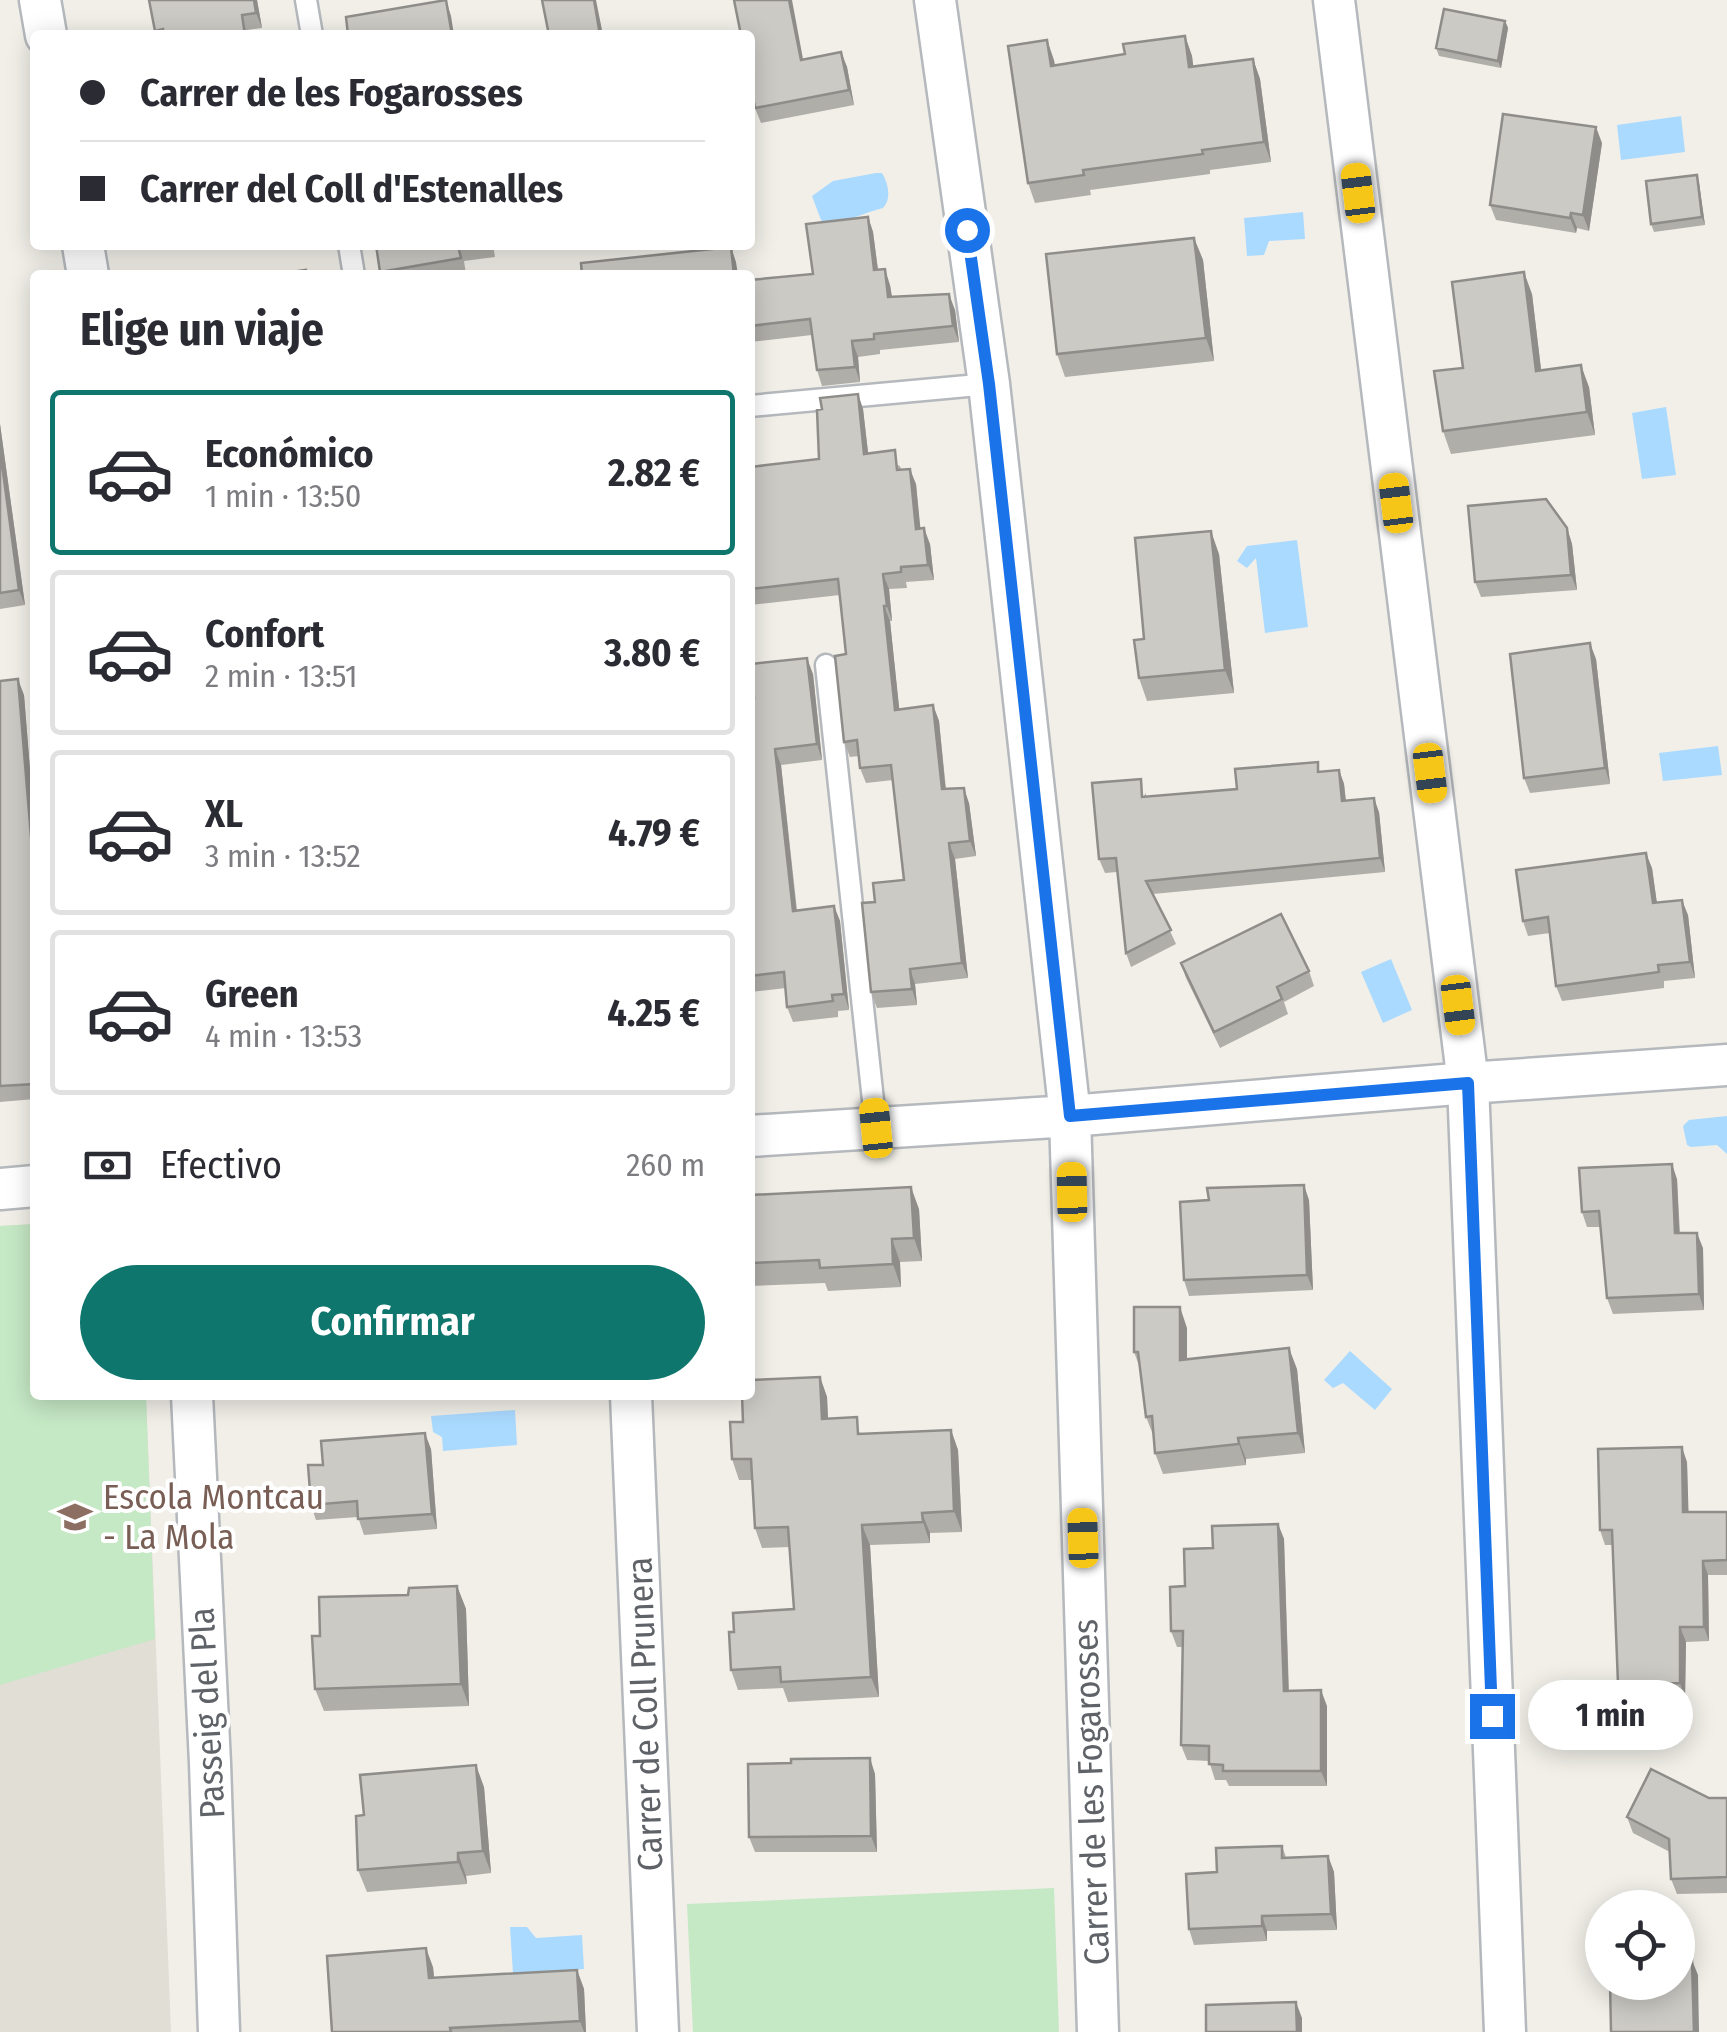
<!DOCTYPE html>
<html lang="es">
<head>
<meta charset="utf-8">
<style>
	body { margin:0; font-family:"Fira Sans Condensed",sans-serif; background:#f2f2f3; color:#2b2b33; height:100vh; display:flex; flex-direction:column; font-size:38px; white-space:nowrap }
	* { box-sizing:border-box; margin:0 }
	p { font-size:32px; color:#7c7c81 }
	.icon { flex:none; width:55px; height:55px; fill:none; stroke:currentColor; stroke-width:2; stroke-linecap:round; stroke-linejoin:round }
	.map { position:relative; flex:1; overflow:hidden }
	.sheet { position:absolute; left:30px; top:270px; width:725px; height:1130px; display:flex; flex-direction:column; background:#fff; border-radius:10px; box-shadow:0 5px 25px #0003 }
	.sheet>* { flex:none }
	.banner { position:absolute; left:30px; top:30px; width:725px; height:220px; border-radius:10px; box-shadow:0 5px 25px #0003; display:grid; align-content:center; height:220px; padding:0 50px; background:#fff }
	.fabs { position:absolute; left:1585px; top:1890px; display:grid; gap:20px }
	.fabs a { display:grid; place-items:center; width:110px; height:110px; border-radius:50%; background:#fff; box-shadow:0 5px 25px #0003; font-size:50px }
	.end { position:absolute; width:45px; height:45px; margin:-22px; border:12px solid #1a73e8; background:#fff; box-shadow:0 0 0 5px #fff }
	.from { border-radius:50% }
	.bubble { position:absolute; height:70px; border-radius:35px; background:#fff; box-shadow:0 5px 25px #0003; font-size:32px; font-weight:700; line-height:70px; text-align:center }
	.car { position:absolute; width:30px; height:60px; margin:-30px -15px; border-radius:12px; box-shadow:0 0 8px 2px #0007; background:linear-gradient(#f5c518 24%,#345 0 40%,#f5c518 0 76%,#345 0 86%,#f5c518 0) }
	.banner b { display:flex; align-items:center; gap:35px; height:95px; font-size:38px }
	.banner b+b { border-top:2px solid #e1e1e2 }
	.banner i { width:25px; height:25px; background:#2b2b33 }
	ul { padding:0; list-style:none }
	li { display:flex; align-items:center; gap:30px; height:165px; margin:0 20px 15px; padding:0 30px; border:5px solid #e1e1e2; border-radius:10px }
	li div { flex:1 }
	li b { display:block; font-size:38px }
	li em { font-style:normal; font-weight:700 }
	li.active { border-color:#0f766e }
	li>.icon { width:90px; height:90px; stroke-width:1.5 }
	h2 { padding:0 50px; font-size:45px; line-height:120px }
	.pay { display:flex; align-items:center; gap:25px; height:110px; padding:0 50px; font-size:38px }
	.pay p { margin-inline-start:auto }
	.action { display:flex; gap:20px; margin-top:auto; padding:20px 50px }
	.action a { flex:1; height:115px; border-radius:60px; background:#0f766e; color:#fff; font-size:40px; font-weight:700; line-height:115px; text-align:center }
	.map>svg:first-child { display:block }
</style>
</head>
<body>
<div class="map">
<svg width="1727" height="2032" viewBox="0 0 1727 2032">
	<rect width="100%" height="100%" fill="#f1efe8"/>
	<path fill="#e1ded6" d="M35,1224V1395H146L171,2032H0V1226Z"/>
	<path fill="#c5e8c5" d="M35,1224V1395H146L155,1639L0,1685V1226Z
		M1054,1888L1059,2032H693L687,1904Z"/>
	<path fill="#aadaff" d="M1681,116L1685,152L1621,160L1617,125Z
		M876,173H882C888,183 892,199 883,208C864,213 846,222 826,224L821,220L812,196L833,181Z
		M1303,212L1305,239L1269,241L1264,255L1247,256L1244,218Z
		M1666,407L1676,475L1642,479L1632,413Z
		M1297,540L1308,627L1265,633L1256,558L1247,568L1237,561L1247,546Z
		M1718,746L1722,775L1663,781L1659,753Z
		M1391,959L1412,1010L1383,1023L1361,972Z
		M1727,1116V1154L1717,1145L1691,1147L1687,1145L1683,1126L1689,1120Z
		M1350,1351L1392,1389L1375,1410L1343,1383L1333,1388L1324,1380Z
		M515,1410L517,1445L443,1451L442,1437L433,1432L431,1416Z
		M510,1927H527L536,1938L582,1935L584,1969L513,1974Z"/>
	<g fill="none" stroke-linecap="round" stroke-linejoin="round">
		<g stroke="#b5b8bc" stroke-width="25">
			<path id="service" d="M306,0L312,35
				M349,245L354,275
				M750,406L989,384
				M826,665L876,1128"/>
		</g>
		<g stroke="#b5b8bc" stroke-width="45">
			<path id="minor" d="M40,0L46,35
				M935,0L989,384L1070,1116L1098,2032
				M1334,0L1468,1083L1505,2032
				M83,245L88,275
				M750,1136L1070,1116L1468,1083L1727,1065
				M0,1189L35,1186
				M192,1395L210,1763L219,2032
				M631,1395L658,2032"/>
		</g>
		<use href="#service" stroke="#fff" stroke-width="20"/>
		<use href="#minor" stroke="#fff" stroke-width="40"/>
	</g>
	<path fill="#afaea9" d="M149,0H257L262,28L247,30L248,35H157Z
		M1505,21L1508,28L1501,68L1439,56L1436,48Z
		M1185,36L1192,56L1193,67L1253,59L1260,79L1271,162L1210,170V174L1090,190L1091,195L1035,203L1028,183L1047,40L1055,65L1125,54Z
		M841,52L847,67L854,105L761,123L755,108L803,59Z
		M1602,143L1589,231L1577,228L1576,233L1496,220L1490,205Z
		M1697,175L1699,183L1705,225L1654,232L1651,224Z
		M868,217L873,232L878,270L890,285L892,296L955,310L959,342L880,350V354L858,357L860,382L822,386L817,370L812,335L750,342V280L813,274Z
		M1194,238L1203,260L1214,361L1065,377L1057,354Z
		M376,245H493L495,257L464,261L466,274L460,275H382Z
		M1532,294L1541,370L1589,387L1595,435L1451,454L1443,431L1463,368Z
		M858,394L863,409L868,453L900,466L901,469L916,484L920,529L930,544L934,580L906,582L907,588L889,589L892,621H890L899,709L933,705L939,721L946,789L969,803L976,856L955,859L968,978L915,984L917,1005L877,1008L871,992L875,902L904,880L893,780L866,783L860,768L859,756L850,757L844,742L846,654L840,595L750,605V467L819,459L822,409Z
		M0,424L25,605L0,609Z
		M1567,528L1572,544L1577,590L1481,597L1475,582Z
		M1219,554L1234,693L1147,701L1139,678L1144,639Z
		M1596,659L1610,784L1530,793L1524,778Z
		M813,674L822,760L781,765L797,910L834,906L840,921L849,1010L838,1011V1017L793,1022L787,1007L786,988L750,992V698Z
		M0,681L24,695L35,832V1099L0,1102Z
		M1339,770L1344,784L1346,800L1379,812L1385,872L1153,894L1176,944L1131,967L1126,953L1117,872L1105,873L1099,859L1146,793V797L1237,789L1322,772Z
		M1652,868L1657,903L1688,915L1695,978L1664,981V988L1562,1001L1556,986L1550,933L1528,936L1523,921Z
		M1181,963L1309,971L1314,986L1284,1002L1288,1014L1220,1048L1186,978Z
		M1677,1179L1680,1233L1703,1248L1704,1310L1613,1314L1607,1298L1601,1227H1587L1582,1212Z
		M750,1195L919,1209L922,1261L900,1262L901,1287L828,1291L825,1283L750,1286Z
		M1309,1200L1313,1290L1189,1296L1184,1280Z
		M1187,1328V1359L1297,1369L1305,1453L1246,1459V1465L1163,1474L1155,1453L1154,1437L1146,1417L1140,1368L1134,1352Z
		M820,1377L827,1397L828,1419L863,1434L951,1430L958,1450L962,1532L930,1533V1543L870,1545L879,1697L788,1702L783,1688L738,1690L731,1670L734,1632L794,1609L790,1547L762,1548L755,1528L752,1480H739L732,1459L743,1422Z
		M431,1449L437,1529L364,1535L358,1517L316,1520L311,1505L323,1465Z
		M1687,1462L1688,1512H1727V1575H1708L1709,1641L1686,1642L1685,1698L1623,1699L1618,1684L1613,1545H1605L1600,1530Z
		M1278,1524L1284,1539L1289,1691L1327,1706V1786H1229L1226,1780H1215L1209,1761L1187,1760L1181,1745L1183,1647H1177L1171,1631L1185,1586L1213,1548Z
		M457,1586L466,1609L469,1706L324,1711L315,1689L320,1636L408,1595Z
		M791,1763L875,1774L877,1852H755L749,1837Z
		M484,1787L491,1873L466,1876L467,1884L367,1892L358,1870L364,1815Z
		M1709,1798H1727V1893L1677,1894L1671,1879L1670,1852L1633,1833L1627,1817Z
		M1282,1846L1286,1857L1328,1856L1334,1872L1337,1930L1267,1931V1941L1194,1945L1189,1929L1217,1872Z
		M433,1967L434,1978L577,1970L584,1989L586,2032H332Z"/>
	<path fill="#8f8d8a" d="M254,0H257L262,28L256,13Z
		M446,0L451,16L454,35H452Z
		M594,0H596L603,35H600Z
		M789,0H792L806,75L801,60Z
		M1505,21L1508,28L1501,68L1498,61Z
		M1185,36L1192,56L1196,87L1189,67Z
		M1047,40L1054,60L1058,86L1051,66Z
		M841,52L847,67L854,105L849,90Z
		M1253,59L1260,79L1271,162L1264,142Z
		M1596,127L1602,143L1589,231L1583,215Z
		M1697,175L1699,183L1705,225L1702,217Z
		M1571,213L1577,228L1576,233L1570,218Z
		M868,217L873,232L880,286L874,270Z
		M1194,238L1203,260L1214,361L1206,338Z
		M731,247L736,262L738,275H734Z
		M885,269L890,285L894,312L888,297Z
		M1524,272L1532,294L1544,394L1536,371Z
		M949,294L955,310L959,342L953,326Z
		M852,341L858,357L860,382L855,367Z
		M1581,365L1589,387L1595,435L1587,412Z
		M858,394L863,409L870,469L864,454Z
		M0,424L25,605L19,590L0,450Z
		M910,469L916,484L922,544L916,529Z
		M924,528L930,544L934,580L928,565Z
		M1567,528L1572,544L1577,590L1571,575Z
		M1211,531L1219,554L1234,693L1225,670Z
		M883,574L889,589L892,621L887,606Z
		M884,606L890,621L901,725L895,710Z
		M1590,643L1596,659L1610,784L1605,768Z
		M807,658L813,674L822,760L817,744Z
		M18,679L24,695L35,832V885Z
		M933,705L939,721L947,804L942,789Z
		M775,749L781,765L798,926L793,911Z
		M1339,770L1344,784L1347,815L1342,801Z
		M964,788L969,803L976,856L970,841Z
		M1374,798L1379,812L1385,872L1380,858Z
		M949,843L955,859L968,978L962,963Z
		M1646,853L1652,868L1659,919L1653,903Z
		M1682,900L1688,915L1695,978L1690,962Z
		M834,906L840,921L849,1010L844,994Z
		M910,969L915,984L917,1005L912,989Z
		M1672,1164L1677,1179L1680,1249L1675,1233Z
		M1304,1185L1309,1200L1313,1290L1307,1275Z
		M911,1187L919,1209L922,1261L914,1238Z
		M1697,1233L1703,1248L1704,1310L1699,1294Z
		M892,1239L900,1262L901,1287L893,1264Z
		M1180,1307L1187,1328V1380L1180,1360Z
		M1289,1348L1297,1369L1305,1453L1298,1433Z
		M820,1377L827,1397L829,1439L822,1419Z
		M951,1430L958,1450L962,1532L954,1511Z
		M425,1433L431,1449L437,1529L432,1514Z
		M1238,1438L1246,1459V1465L1239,1444Z
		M1682,1447L1687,1462L1689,1526L1683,1512Z
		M922,1513L930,1533V1543L923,1522Z
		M1278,1524L1284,1539L1289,1706L1284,1691Z
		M862,1525L870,1545L879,1697L871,1677Z
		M1703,1561L1708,1575L1709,1641L1704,1627Z
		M457,1586L466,1609L469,1706L461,1684Z
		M1680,1627L1686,1642L1685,1698L1680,1683Z
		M1321,1690L1327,1706V1786L1321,1771Z
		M870,1758L875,1774L877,1852L871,1836Z
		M476,1765L484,1787L491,1873L483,1851Z
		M458,1853L466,1876L467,1884L458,1862Z
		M1328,1856L1334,1872L1337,1930L1331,1914Z
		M1262,1916L1267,1931V1941L1262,1926Z
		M426,1948L433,1967L436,1997L429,1978Z
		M1692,1960L1698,1975L1699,2032H1694Z
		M577,1970L584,1989L586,2032H584L580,2021Z
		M1296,2002L1302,2018V2032H1297Z"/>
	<path fill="#cccac5" stroke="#8f8d8a" stroke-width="2.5" d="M149,0H254L256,13L242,15L245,35H164L163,29L155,31Z
		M446,0L452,35H348L346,17Z
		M542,0H594L600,35H549Z
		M734,0H789L801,60L841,52L849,90L755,108L750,82V35H741Z
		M1444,9L1505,21L1498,61L1436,48Z
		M1185,36L1189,67L1253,59L1264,142L1202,150L1203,154L1083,170L1084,175L1028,183L1008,46L1047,40L1051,66L1125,54L1123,44Z
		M1503,114L1596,127L1583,215L1571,213L1570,218L1490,205Z
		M1697,175L1702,217L1651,224L1646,181Z
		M868,217L874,270L885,269L888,297L949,294L953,326L874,334V339L852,341L855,367L817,370L810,319L750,326V280L813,274L806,224Z
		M1194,238L1206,338L1057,354L1046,254Z
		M376,245H465L458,246L461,258L380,272Z
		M731,247L734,275H582L581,263Z
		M306,270L307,275H270Z
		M1524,272L1536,371L1581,365L1587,412L1443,431L1434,371L1463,368L1452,282Z
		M858,394L864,454L895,450L897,470L910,469L916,529L924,528L928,565L901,567V572L883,574L887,606H884L895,710L933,705L942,789L964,788L970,841L949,843L962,963L910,969L912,989L871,992L862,903L875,902L873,883L904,880L891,765L860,768L857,740L844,742L835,656L846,654L838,579L750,589V467L819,459L817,410L822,409L820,398Z
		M0,450L19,590L0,593Z
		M1546,499L1567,528L1571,575L1475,582L1468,506Z
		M1211,531L1225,670L1139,678L1134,640L1144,639L1135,538Z
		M1590,643L1605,768L1524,778L1510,654Z
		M807,658L817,744L775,749L793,911L834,906L844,994L832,995L833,1001L787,1007L784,972L750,976V698H754L751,664Z
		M18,679L35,885V1084L0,1086V681Z
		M1318,762V772L1339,770L1342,801L1374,798L1380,858L1146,881L1171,930L1126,953L1116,858L1099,859L1092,783L1141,779L1142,797L1237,789L1235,769Z
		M1646,853L1653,903L1682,900L1690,962L1658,965L1659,972L1556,986L1548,917L1523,921L1516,870Z
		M1281,914L1309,971L1277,987L1282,999L1214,1032L1181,963Z
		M1672,1164L1675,1233H1697L1699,1294L1607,1298L1599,1211L1582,1212L1579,1168Z
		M1304,1185L1307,1275L1184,1280L1180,1202L1209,1200L1207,1188Z
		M911,1187L914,1238L892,1239L893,1264L820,1268L819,1260L750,1263V1195Z
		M1134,1307H1180V1360L1289,1348L1298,1433L1238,1438L1239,1444L1155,1453L1152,1416L1146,1417L1138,1352H1134Z
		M820,1377L822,1419L857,1417L858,1434L951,1430L954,1511L922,1513L923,1522L862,1525L871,1677L781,1682L780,1667L731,1670L729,1632H734L733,1613L794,1609L788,1527L755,1528L751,1459H732L730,1422H743L742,1395H750V1380Z
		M425,1433L432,1514L358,1519L357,1501L311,1505L308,1465H323L321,1441Z
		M1682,1447L1683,1512H1727V1560L1703,1561L1704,1627H1680V1683L1618,1684L1612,1530H1600L1598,1449Z
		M1278,1524L1284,1691L1321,1690V1771H1223V1765L1209,1764V1746L1181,1745L1183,1631H1171L1170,1587L1185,1586L1184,1549L1213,1548L1212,1526Z
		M457,1586L461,1684L315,1689L312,1636H320L319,1597L408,1595L409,1588Z
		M870,1758L871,1836L749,1837L748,1764L791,1763V1759Z
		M476,1765L483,1851L458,1853V1862L358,1870L356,1816L364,1815L360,1775Z
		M1651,1769L1709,1798H1727V1877L1671,1879L1669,1839L1627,1817Z
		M1282,1846V1858L1328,1856L1331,1914L1262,1916V1926L1189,1929L1186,1874L1217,1872L1216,1848Z
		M426,1948L429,1978L577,1970L580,2021L450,2028L451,2032H332L327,1956Z
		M1678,1960H1692L1694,2032H1611L1610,1982H1678Z
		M1296,2002L1297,2032H1206V2005Z"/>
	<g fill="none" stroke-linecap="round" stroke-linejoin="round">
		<path stroke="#1a73e8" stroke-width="12" d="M967,230L989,384L1070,1116L1468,1083L1492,1716"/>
	</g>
	<defs>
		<g id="school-bare" transform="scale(2.7)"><path d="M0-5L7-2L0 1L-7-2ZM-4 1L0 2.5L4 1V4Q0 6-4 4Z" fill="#8d6e63" stroke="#fff" stroke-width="2.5" paint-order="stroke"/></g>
	</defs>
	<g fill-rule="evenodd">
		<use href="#school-bare" x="75" y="1517"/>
	</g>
	<g text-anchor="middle" stroke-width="8" stroke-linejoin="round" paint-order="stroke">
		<g font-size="35" fill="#785e54" stroke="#fff" text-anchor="start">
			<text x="103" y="1509">Escola Montcau<tspan x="103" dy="40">- La Mola</tspan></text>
		</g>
		<g font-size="35" fill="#5f6368" stroke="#fff">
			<text transform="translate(207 1713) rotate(-93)" y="12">Passeig del Pla</text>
			<text transform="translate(645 1714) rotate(-92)" y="12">Carrer de Coll Prunera</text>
			<text transform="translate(1091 1792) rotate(-92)" y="12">Carrer de les Fogarosses</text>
		</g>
	</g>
</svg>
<div class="fabs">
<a><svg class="icon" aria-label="locate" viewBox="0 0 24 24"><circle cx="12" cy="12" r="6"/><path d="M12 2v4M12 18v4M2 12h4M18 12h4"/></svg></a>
</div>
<i class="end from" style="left:967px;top:230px"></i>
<i class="end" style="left:1492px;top:1716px"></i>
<div class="bubble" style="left:1528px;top:1680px;width:165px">1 min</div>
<i class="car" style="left:1358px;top:193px;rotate:353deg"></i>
<i class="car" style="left:1396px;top:503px;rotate:353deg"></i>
<i class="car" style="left:1430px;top:773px;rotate:173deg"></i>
<i class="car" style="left:1458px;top:1005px;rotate:173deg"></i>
<i class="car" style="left:876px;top:1128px;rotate:354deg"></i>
<i class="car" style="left:1072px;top:1192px;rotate:359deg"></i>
<i class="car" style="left:1083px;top:1538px;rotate:358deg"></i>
<div class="banner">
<b><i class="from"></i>Carrer de les Fogarosses</b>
<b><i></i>Carrer del Coll d'Estenalles</b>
</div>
<section class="sheet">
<h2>Elige un viaje</h2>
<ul>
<li class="active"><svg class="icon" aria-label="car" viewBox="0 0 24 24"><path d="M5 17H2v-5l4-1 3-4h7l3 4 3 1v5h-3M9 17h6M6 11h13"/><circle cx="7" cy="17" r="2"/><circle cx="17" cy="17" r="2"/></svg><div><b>Económico</b><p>1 min · 13:50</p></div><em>2.82 €</em></li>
<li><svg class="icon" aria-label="car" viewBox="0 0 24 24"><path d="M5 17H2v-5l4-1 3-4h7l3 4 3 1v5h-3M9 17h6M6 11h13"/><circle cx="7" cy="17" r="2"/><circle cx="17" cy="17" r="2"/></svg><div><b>Confort</b><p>2 min · 13:51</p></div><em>3.80 €</em></li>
<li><svg class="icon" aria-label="car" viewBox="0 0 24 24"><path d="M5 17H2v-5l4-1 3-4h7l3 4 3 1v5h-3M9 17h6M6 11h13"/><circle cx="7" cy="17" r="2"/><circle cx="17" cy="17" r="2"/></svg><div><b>XL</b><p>3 min · 13:52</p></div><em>4.79 €</em></li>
<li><svg class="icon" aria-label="car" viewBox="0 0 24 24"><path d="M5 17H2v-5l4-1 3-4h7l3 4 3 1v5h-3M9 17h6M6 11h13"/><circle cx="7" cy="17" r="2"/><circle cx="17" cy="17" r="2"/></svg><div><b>Green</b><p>4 min · 13:53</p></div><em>4.25 €</em></li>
</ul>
<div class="pay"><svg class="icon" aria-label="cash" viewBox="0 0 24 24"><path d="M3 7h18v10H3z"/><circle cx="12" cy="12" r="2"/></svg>Efectivo<p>260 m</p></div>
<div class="action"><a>Confirmar</a></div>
</section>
</div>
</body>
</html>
